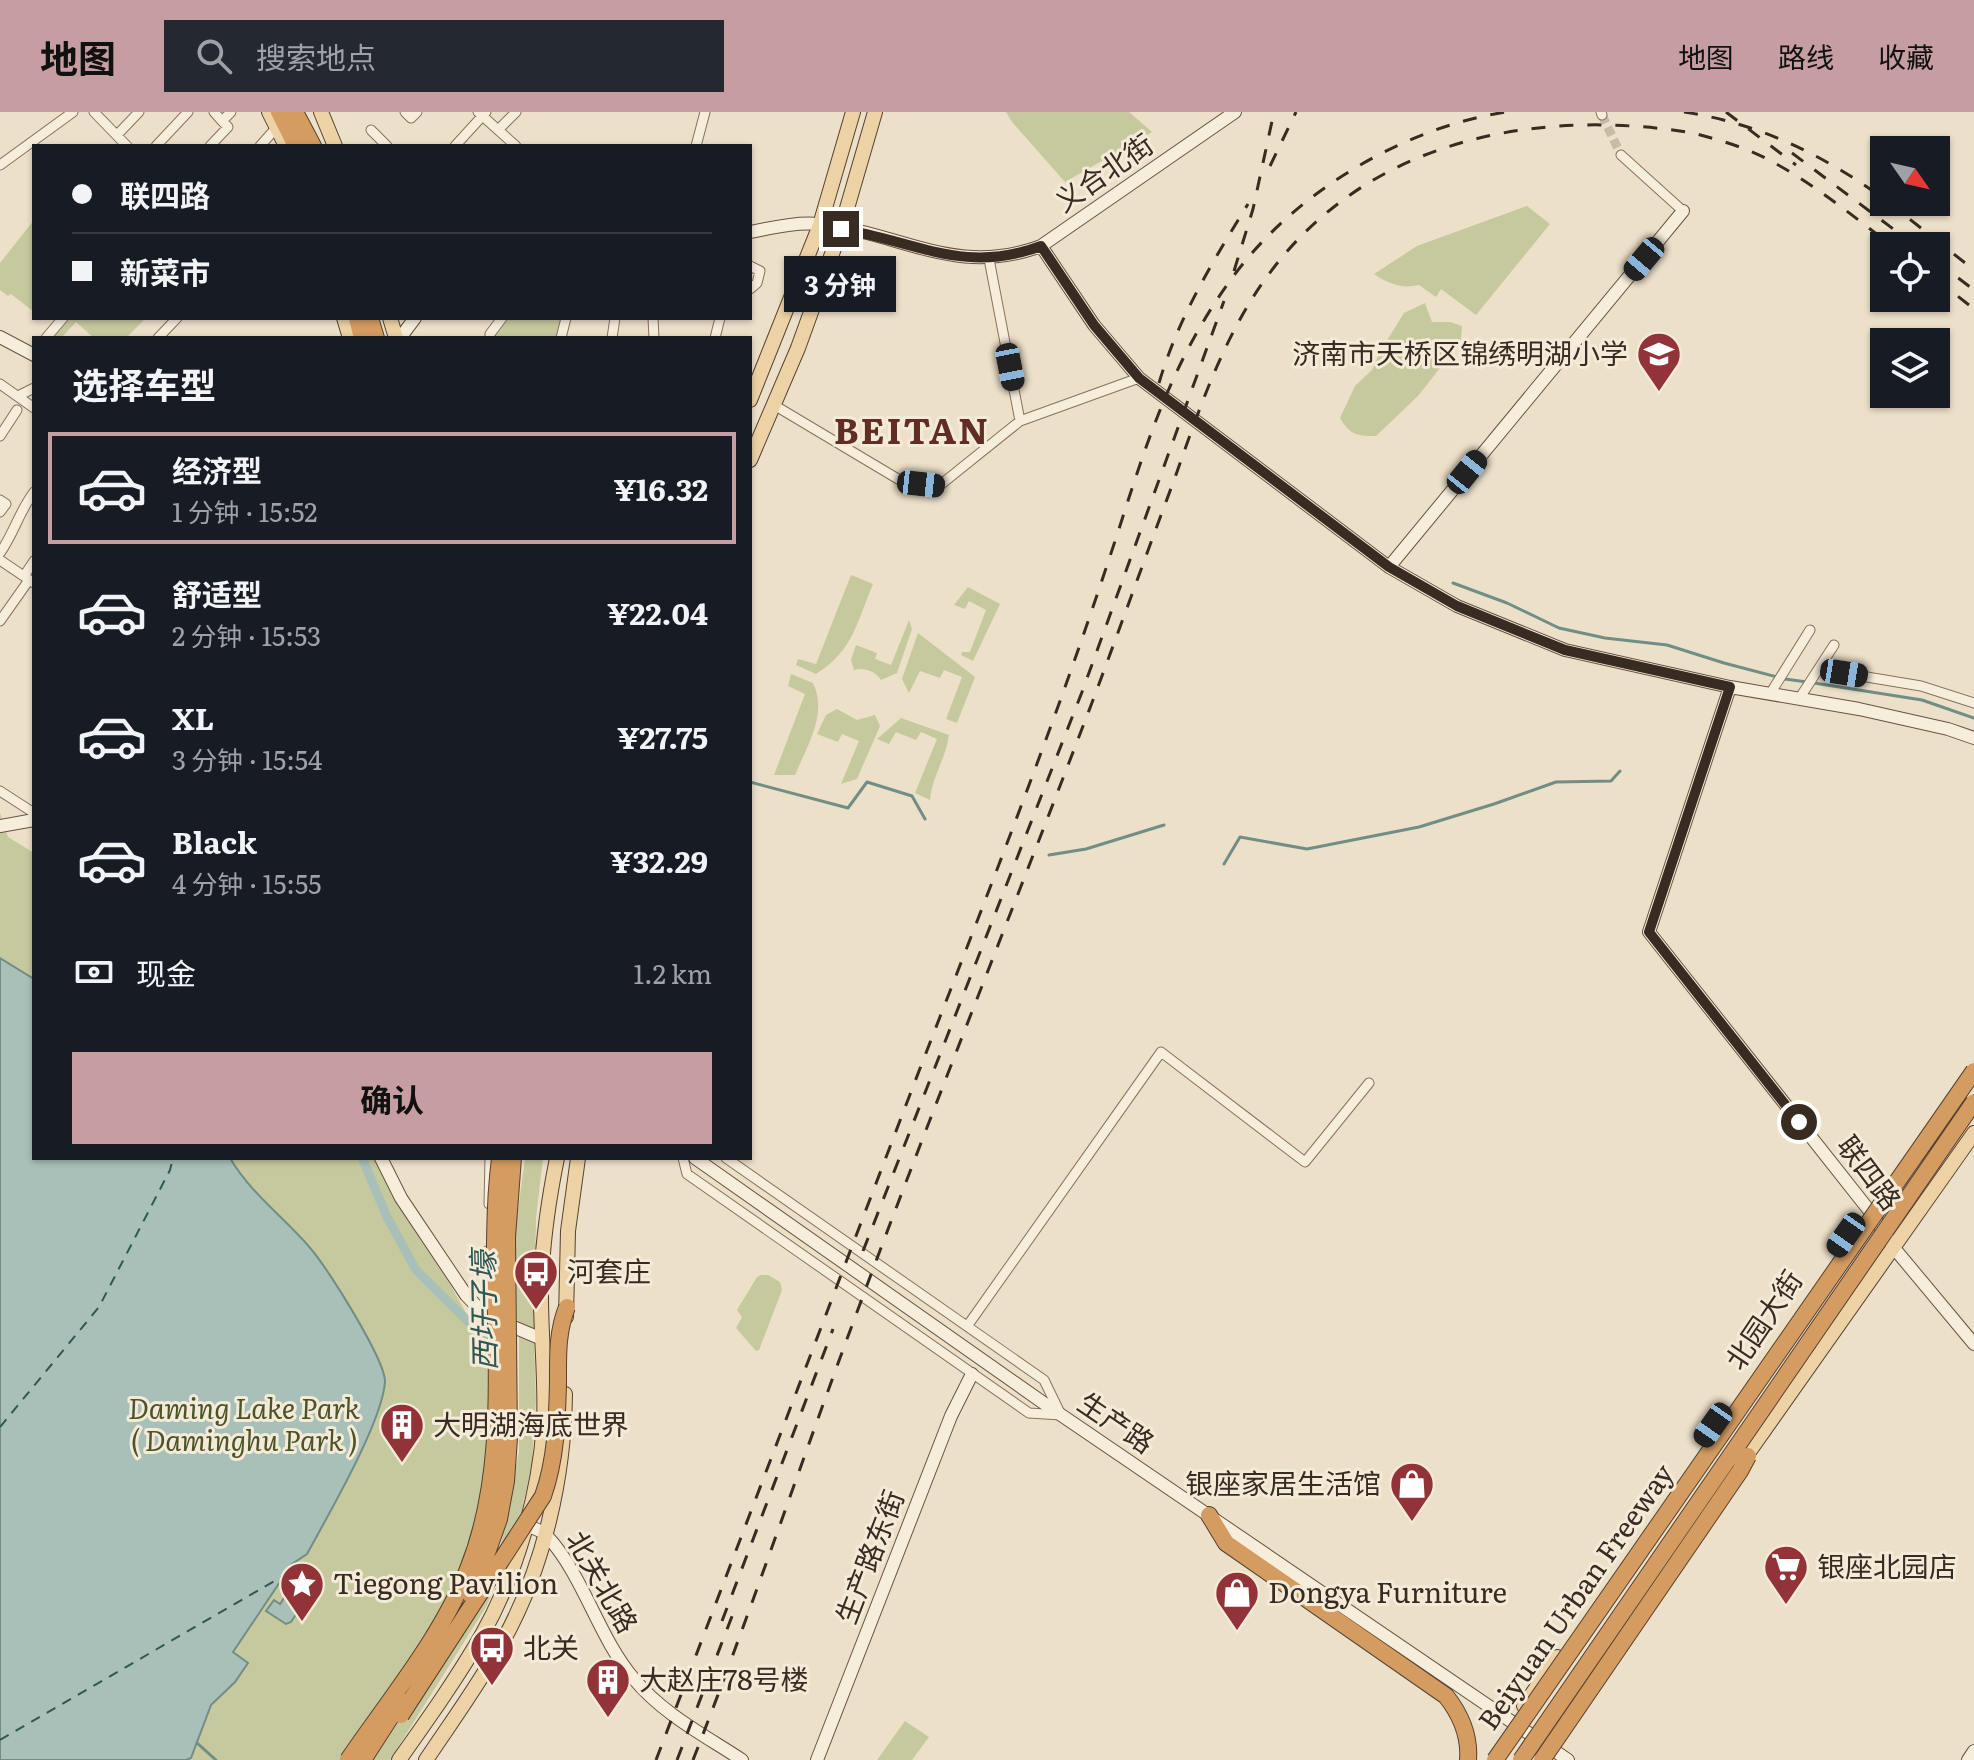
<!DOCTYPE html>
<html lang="zh">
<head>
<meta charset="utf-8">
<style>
	body { margin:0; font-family:Literata,"Noto Sans SC",serif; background:#242831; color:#f1f3f6; height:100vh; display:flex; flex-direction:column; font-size:30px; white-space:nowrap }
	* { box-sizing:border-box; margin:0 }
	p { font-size:26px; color:#9ea1a6 }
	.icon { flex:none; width:44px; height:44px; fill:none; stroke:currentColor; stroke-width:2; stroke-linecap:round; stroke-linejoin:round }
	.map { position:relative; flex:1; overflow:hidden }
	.panel { position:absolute; left:32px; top:224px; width:720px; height:824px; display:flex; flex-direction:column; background:#171b24; border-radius:0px; box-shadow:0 2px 6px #0004 }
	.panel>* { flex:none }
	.banner { position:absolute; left:32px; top:32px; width:720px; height:176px; border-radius:0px; box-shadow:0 2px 6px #0004; display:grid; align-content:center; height:176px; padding:0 40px; background:#171b24 }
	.needle { width:52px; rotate:124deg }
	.tools { position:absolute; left:1870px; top:24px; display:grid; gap:16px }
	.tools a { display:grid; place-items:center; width:80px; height:80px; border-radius:0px; background:#171b24; box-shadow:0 2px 6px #0004; font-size:40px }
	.end { position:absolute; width:36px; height:36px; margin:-18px; border:10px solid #382b21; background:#fff; box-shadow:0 0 0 4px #fff }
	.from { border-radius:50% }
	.bubble { position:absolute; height:56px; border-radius:0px; background:#171b24; box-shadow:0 2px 6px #0004; font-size:26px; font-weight:700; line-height:56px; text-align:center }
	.car { position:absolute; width:24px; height:48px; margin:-24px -12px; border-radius:10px; box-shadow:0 0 6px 2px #0007; background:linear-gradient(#222 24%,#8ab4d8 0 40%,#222 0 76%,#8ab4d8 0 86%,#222 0) }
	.banner b { display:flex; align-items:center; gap:28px; height:76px; font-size:30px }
	.banner b+b { border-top:2px solid #363941 }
	.banner i { width:20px; height:20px; background:#f1f3f6 }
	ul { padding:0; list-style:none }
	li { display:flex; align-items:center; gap:24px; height:112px; margin:0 16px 12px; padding:0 24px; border:4px solid transparent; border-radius:0px }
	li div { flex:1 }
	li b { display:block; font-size:30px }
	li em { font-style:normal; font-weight:700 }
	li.selected { border-color:#c69da0 }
	li>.icon { width:72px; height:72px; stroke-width:1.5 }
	h2 { padding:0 40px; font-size:36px; line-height:96px }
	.pay { display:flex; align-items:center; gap:20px; height:88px; padding:0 40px; font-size:30px }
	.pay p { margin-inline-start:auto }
	.action { display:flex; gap:16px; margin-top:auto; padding:16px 40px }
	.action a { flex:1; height:92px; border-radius:0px; background:#c69da0; color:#111; font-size:32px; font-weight:700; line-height:92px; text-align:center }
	header { display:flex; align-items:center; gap:48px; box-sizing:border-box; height:112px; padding:0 40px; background:#c69da0; color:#111 }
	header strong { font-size:38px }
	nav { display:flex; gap:44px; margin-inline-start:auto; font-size:28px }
	.search { width:560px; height:72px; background:#242831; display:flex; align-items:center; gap:20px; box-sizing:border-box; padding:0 28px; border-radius:0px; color:#9ea1a6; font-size:30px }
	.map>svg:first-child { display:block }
</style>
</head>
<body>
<header>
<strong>地图</strong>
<div class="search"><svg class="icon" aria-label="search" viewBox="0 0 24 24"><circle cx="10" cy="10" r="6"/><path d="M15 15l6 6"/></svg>搜索地点</div>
<nav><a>地图</a><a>路线</a><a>收藏</a></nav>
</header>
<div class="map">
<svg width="1974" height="1648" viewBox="0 0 1974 1648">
	<rect width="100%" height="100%" fill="#ece0c9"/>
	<path fill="#c6c99d" d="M1006,0H1129L1152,20L1065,70L1012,10Z
		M1527,94L1550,112L1476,203L1441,177L1436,185L1419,173C1402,177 1389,172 1374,162L1417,134Z
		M34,108V200L11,182L8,184L0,178V151Z
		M1425,191L1432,210H1450L1462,214L1461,227L1447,247L1418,284L1376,324C1357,324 1350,323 1340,306L1355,274L1372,258L1381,238L1404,201Z
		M70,206L80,207L146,206L126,226H94L76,210L61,226H52Z
		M502,206H566L561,226H490Z
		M851,463L873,472C857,510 853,539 816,562L796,553L798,547L816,552Z
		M968,475L1000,492L973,549L961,543L962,540H970L986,498L969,489L965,497L954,493Z
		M909,508L912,517L897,561L881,568C875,559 864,555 854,558L851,548L856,533L877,541L875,547L891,553Z
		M918,521L975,565L957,611L946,607L962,565L944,558L940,566L920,559L909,581L902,567Z
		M791,562L813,571C828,602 807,634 795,663H774L805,582L788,574Z
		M837,597L857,608L875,603L880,614L857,667L841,672L859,629L842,622L838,630L817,622L826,603Z
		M901,606L949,623C946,646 932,665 930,688L915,681L937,627L921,620L916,628L896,620L889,632L877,627Z
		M0,701L8,725L34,741V1046H379L488,1240L489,1310L480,1396L452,1482L343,1648H0Z
		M525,1046H543L536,1106L534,1217L517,1208L515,1121Z
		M761,1163H768L780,1170L782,1178L759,1238L756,1239L736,1216L742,1205L737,1198L757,1165Z
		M519,1224L534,1230L536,1288L532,1353L513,1435L486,1495L390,1648H373L457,1522L501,1432L519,1339Z
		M905,1609L929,1625L912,1648H877Z"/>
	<path fill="#a9c0b8" stroke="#708e85" stroke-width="2" d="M0,846L34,867V1046H230C251,1082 285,1106 311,1137C327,1155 386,1249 385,1270C382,1311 328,1403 307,1442L292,1452L233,1540L248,1551L235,1570L211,1593L191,1646L186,1648H0Z
		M291,1464L309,1475L310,1481L291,1510L286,1512L266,1499L274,1488L280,1492L290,1477L285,1473Z"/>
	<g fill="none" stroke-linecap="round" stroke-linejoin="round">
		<path stroke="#708e85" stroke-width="3" d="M1453,471L1507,491L1559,516L1605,526L1667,533L1724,551L1785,567L1807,570
			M1814,571L1922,588L1974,606
			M750,670L848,696L867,670L912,684L925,707
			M1049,743L1086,737L1164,713
			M1224,752L1240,725L1307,737L1419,715L1494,692L1556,670L1611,669L1620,659
			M197,1631L216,1648"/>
		<path stroke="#a9c0b8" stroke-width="9" d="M362,1046L387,1105L416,1158L496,1237"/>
		<path stroke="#315753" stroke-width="2" stroke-dasharray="10 8" stroke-linecap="butt" d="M0,1315L99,1195L170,1058L173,1046
			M0,1628L283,1464"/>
		<path stroke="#c8bca7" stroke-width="9" stroke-dasharray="9 4.5" stroke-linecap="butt" d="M1602,3L1621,43"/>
		<g stroke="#87725e" stroke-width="11">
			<path id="street" d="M94,0L127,34
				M214,0L222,9
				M405,0L411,6L417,0
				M478,0L516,34
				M1601,0L1602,3
				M371,18L387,34
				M498,18L516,0
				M117,23L139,0
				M156,34L188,0
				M210,34L228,15L222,9L231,0
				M260,34L277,15
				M455,34L486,0
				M696,34L705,0
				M1621,43L1683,99
				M0,53L73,0
				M989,147L1020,309
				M750,154L760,159L757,171L750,177
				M653,206L654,226
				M46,226L63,206
				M158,226L177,206
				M490,226V222L502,206
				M561,226L566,206
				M612,226L615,206
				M715,226L720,206
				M0,272L34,296
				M18,284L34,276
				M774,293L903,370L939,374L1020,309L1139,266
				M0,324L17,298
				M0,388L6,392L0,400
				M0,441C14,421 19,400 34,380
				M0,448L34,471
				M24,464L34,449
				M0,509L29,468
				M1819,557L1921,574L1974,591
				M1770,582L1810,518
				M1799,587L1834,533
				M0,679L34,701
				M683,1046L687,1062L1029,1301L1061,1303L1044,1268L726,1046
				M489,1092L490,1046
				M485,1203L487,1139
				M968,1213L1161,940L1305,1050L1369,971"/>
		</g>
		<g stroke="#695342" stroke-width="14">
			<path id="secondary" d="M750,120C772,116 795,110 818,112C901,120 955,166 1041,134L1235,0
				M1041,134L1094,213L1139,266L1389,455L1457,494L1565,538L1730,575L1859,597L1948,617L1974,626
				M0,225L34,243
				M400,226L415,206
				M1389,455L1683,99
				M1730,575L1649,820L1872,1102L1894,1136L1974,1232
				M0,714L34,708
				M381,1046L401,1086L466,1183L485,1203L542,1227
				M695,1046L1045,1292L1568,1648
				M525,1413C532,1416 542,1418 547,1424C584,1464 598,1525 634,1567C663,1602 704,1623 742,1648
				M817,1648L951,1304L972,1262
				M1968,1648L1974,1639"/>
		</g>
		<g stroke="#554132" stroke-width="16">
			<path id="primary" d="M269,0L286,34
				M321,0L335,34
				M344,206L350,226
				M390,206L396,226
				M750,288L820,113L853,0
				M750,348L798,236L841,117L875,0
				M566,1205L568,1119L578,1046
				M1741,1351L1974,1021
				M1524,1594L1557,1545
				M399,1648C428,1607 458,1565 483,1521C517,1460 539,1383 544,1312C546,1270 541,1227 541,1185C541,1138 548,1091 557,1046
				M426,1648C452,1609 480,1571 503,1529C544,1455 564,1366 565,1282"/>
		</g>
		<g stroke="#554132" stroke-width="18">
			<path id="highway" d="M279,0L296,34
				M295,0L313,34
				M357,206L362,226
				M370,206L376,226
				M1209,1403L1226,1431L1446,1584C1461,1603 1470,1623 1468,1648"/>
		</g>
		<use href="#street" stroke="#f7eddb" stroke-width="9"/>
		<use href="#secondary" stroke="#f7eddb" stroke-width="12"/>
		<use href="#primary" stroke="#ecd2a4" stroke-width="14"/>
		<use href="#highway" stroke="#d49c60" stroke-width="16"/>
		<path stroke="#382b21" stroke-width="3" stroke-dasharray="14 14" stroke-linecap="butt" d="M1684,0C1758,11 1824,43 1884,87
			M1726,0L1796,53
			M1792,41L1916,134
			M1270,54L1296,0
			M1888,90L1974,158
			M1936,149L1974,178
			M1234,159L1253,97L1274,0
			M1936,167L1974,197
			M1159,271C1178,206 1213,149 1248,92
			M863,1139L1082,580L1224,189
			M722,1509L833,1217
			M656,1648C742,1423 828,1197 914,972C958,858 1003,744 1045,630C1071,560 1095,490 1118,420C1148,326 1173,247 1232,166C1294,81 1402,16 1506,0
			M677,1648L734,1499
			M693,1648C752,1497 803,1344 860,1192C935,990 1016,790 1093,588C1120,516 1146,443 1173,371C1209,270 1239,175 1324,103C1425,17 1565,0 1693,21C1719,28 1745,35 1769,48C1813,71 1853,104 1892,134"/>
		<g stroke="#554132" stroke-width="18" stroke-linecap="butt">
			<path id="highway-bridge" d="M469,1481L482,1455L499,1407L506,1369L509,1326L507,1125L513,1046
				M401,1603L543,1384C556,1347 557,1310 558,1271C558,1244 557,1220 567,1195
				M348,1648C388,1589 443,1523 468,1457C519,1330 483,1181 500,1046
				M363,1648L401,1589
				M1495,1648L1974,959
				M1521,1648L1974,990
				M1542,1648L1740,1359L1748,1344"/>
		</g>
		<use href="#highway-bridge" stroke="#d49c60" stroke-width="16"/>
	</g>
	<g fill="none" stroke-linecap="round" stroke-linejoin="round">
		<path stroke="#382b21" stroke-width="10" d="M841,117C915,129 964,163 1041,134L1094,213L1139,266L1389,455L1457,494L1565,538L1730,575L1649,820L1799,1010"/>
	</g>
	<defs>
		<g id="school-pin" transform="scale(2.3)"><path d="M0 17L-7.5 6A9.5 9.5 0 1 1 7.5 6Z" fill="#923338" stroke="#f4ead8"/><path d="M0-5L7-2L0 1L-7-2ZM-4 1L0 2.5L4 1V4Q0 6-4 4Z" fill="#fff"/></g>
		<g id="bus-pin" transform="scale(2.3)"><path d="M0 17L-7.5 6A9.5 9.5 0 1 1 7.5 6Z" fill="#923338" stroke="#f4ead8"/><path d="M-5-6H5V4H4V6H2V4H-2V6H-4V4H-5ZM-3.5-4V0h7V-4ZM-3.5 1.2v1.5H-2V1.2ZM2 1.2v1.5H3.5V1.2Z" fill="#fff"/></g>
		<g id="building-pin" transform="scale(2.3)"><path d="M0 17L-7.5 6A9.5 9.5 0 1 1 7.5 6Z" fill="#923338" stroke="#f4ead8"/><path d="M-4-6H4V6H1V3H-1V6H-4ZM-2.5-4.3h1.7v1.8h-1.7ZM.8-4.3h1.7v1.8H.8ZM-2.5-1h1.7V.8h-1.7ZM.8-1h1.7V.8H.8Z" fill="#fff"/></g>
		<g id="shop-pin" transform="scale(2.3)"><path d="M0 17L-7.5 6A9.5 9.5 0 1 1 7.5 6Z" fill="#923338" stroke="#f4ead8"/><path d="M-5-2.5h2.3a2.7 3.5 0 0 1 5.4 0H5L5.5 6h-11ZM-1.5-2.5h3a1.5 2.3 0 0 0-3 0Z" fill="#fff"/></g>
		<g id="supermarket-pin" transform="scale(2.3)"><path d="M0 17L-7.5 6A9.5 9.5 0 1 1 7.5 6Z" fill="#923338" stroke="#f4ead8"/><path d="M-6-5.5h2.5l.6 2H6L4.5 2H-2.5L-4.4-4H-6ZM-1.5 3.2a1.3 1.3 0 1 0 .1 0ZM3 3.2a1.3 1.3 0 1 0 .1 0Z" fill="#fff"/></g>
		<g id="sight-pin" transform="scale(2.3)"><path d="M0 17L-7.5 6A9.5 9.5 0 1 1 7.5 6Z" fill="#923338" stroke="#f4ead8"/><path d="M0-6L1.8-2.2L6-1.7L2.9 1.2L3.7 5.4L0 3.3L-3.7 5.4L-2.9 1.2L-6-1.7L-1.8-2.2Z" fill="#fff"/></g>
	</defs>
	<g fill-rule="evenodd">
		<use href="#school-pin" x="1659" y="242"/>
		<use href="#bus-pin" x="536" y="1160"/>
		<use href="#building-pin" x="402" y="1313"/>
		<use href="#shop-pin" x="1412" y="1372"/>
		<use href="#supermarket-pin" x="1786" y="1455"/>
		<use href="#sight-pin" x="302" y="1472"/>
		<use href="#shop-pin" x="1237" y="1481"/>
		<use href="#bus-pin" x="492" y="1536"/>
		<use href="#building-pin" x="608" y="1568"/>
	</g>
	<g text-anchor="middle" stroke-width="6" stroke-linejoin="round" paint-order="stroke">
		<g font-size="28" fill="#382b21" stroke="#f4ead8">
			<text transform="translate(1104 61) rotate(-35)" y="10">义合北街</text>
			<text transform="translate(1869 1061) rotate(53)" y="10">联四路</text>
			<text transform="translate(1764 1208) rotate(-56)" y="10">北园大街</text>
			<text transform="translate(1116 1311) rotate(34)" y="10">生产路</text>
			<text transform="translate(870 1445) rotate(-69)" y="10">生产路东街</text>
			<text transform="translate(602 1470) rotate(60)" y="10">北关北路</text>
			<text transform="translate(1576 1485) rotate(-55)" y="10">Beiyuan Urban Freeway</text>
		</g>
		<g font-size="28" fill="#382b21" stroke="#f4ead8" text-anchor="start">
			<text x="1628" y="252" text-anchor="end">济南市天桥区锦绣明湖小学</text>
			<text x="567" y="1170">河套庄</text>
			<text x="433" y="1323">大明湖海底世界</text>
			<text x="1381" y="1382" text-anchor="end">银座家居生活馆</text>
			<text x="1817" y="1465">银座北园店</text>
			<text x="333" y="1482">Tiegong Pavilion</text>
			<text x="1268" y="1491">Dongya Furniture</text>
			<text x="523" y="1546">北关</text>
			<text x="639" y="1578">大赵庄78号楼</text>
		</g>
		<g font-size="28" font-style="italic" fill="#4b5329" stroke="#f4ead8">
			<text x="244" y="1307">Daming Lake Park<tspan x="244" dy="32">( Daminghu Park )</tspan></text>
		</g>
		<g font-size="30" font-style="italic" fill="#315753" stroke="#f4ead8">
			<text transform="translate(485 1199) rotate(-91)" y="10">西圩子壕</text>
		</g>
		<g font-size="36" font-weight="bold" letter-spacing="2" fill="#622e23" stroke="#f4ead8">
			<text x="912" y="332">BEITAN</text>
		</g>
	</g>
</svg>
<div class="tools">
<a><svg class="needle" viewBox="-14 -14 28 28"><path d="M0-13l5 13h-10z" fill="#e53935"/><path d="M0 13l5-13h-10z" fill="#9ea1a6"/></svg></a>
<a><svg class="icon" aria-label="locate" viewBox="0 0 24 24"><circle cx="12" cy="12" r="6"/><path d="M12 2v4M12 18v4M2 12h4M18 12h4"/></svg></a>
<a><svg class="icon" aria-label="layers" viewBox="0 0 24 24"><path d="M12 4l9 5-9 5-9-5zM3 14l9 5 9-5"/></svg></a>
</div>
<i class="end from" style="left:1799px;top:1010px"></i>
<i class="end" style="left:841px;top:117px"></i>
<div class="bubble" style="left:784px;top:144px;width:112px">3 分钟</div>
<i class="car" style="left:1644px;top:147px;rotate:220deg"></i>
<i class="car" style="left:1010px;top:255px;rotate:169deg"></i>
<i class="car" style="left:1467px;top:360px;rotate:39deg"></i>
<i class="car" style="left:921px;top:372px;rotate:96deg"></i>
<i class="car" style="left:1844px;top:561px;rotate:99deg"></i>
<i class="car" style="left:1846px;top:1123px;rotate:215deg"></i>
<i class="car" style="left:1713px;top:1313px;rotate:215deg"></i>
<div class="banner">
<b><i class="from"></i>联四路</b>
<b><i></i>新菜市</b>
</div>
<section class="panel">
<h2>选择车型</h2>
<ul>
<li class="selected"><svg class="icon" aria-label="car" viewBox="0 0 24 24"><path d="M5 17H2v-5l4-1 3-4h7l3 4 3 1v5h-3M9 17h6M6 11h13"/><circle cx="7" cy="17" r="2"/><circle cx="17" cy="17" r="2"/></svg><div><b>经济型</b><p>1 分钟 · 15:52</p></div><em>¥16.32</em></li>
<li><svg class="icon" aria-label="car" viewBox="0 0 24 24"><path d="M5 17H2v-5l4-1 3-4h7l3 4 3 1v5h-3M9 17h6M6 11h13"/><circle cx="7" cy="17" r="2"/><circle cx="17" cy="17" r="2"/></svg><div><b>舒适型</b><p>2 分钟 · 15:53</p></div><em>¥22.04</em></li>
<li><svg class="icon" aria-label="car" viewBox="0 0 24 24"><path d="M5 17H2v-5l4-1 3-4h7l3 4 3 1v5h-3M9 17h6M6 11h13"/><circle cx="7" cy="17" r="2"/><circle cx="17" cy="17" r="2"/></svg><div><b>XL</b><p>3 分钟 · 15:54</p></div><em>¥27.75</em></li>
<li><svg class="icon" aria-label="car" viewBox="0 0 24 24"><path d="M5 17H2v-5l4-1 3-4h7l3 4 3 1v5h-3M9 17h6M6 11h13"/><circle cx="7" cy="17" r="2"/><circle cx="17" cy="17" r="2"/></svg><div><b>Black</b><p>4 分钟 · 15:55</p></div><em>¥32.29</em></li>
</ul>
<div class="pay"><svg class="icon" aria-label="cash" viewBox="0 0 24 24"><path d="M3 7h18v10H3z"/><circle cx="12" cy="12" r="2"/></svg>现金<p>1.2 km</p></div>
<div class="action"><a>确认</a></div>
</section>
</div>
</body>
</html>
